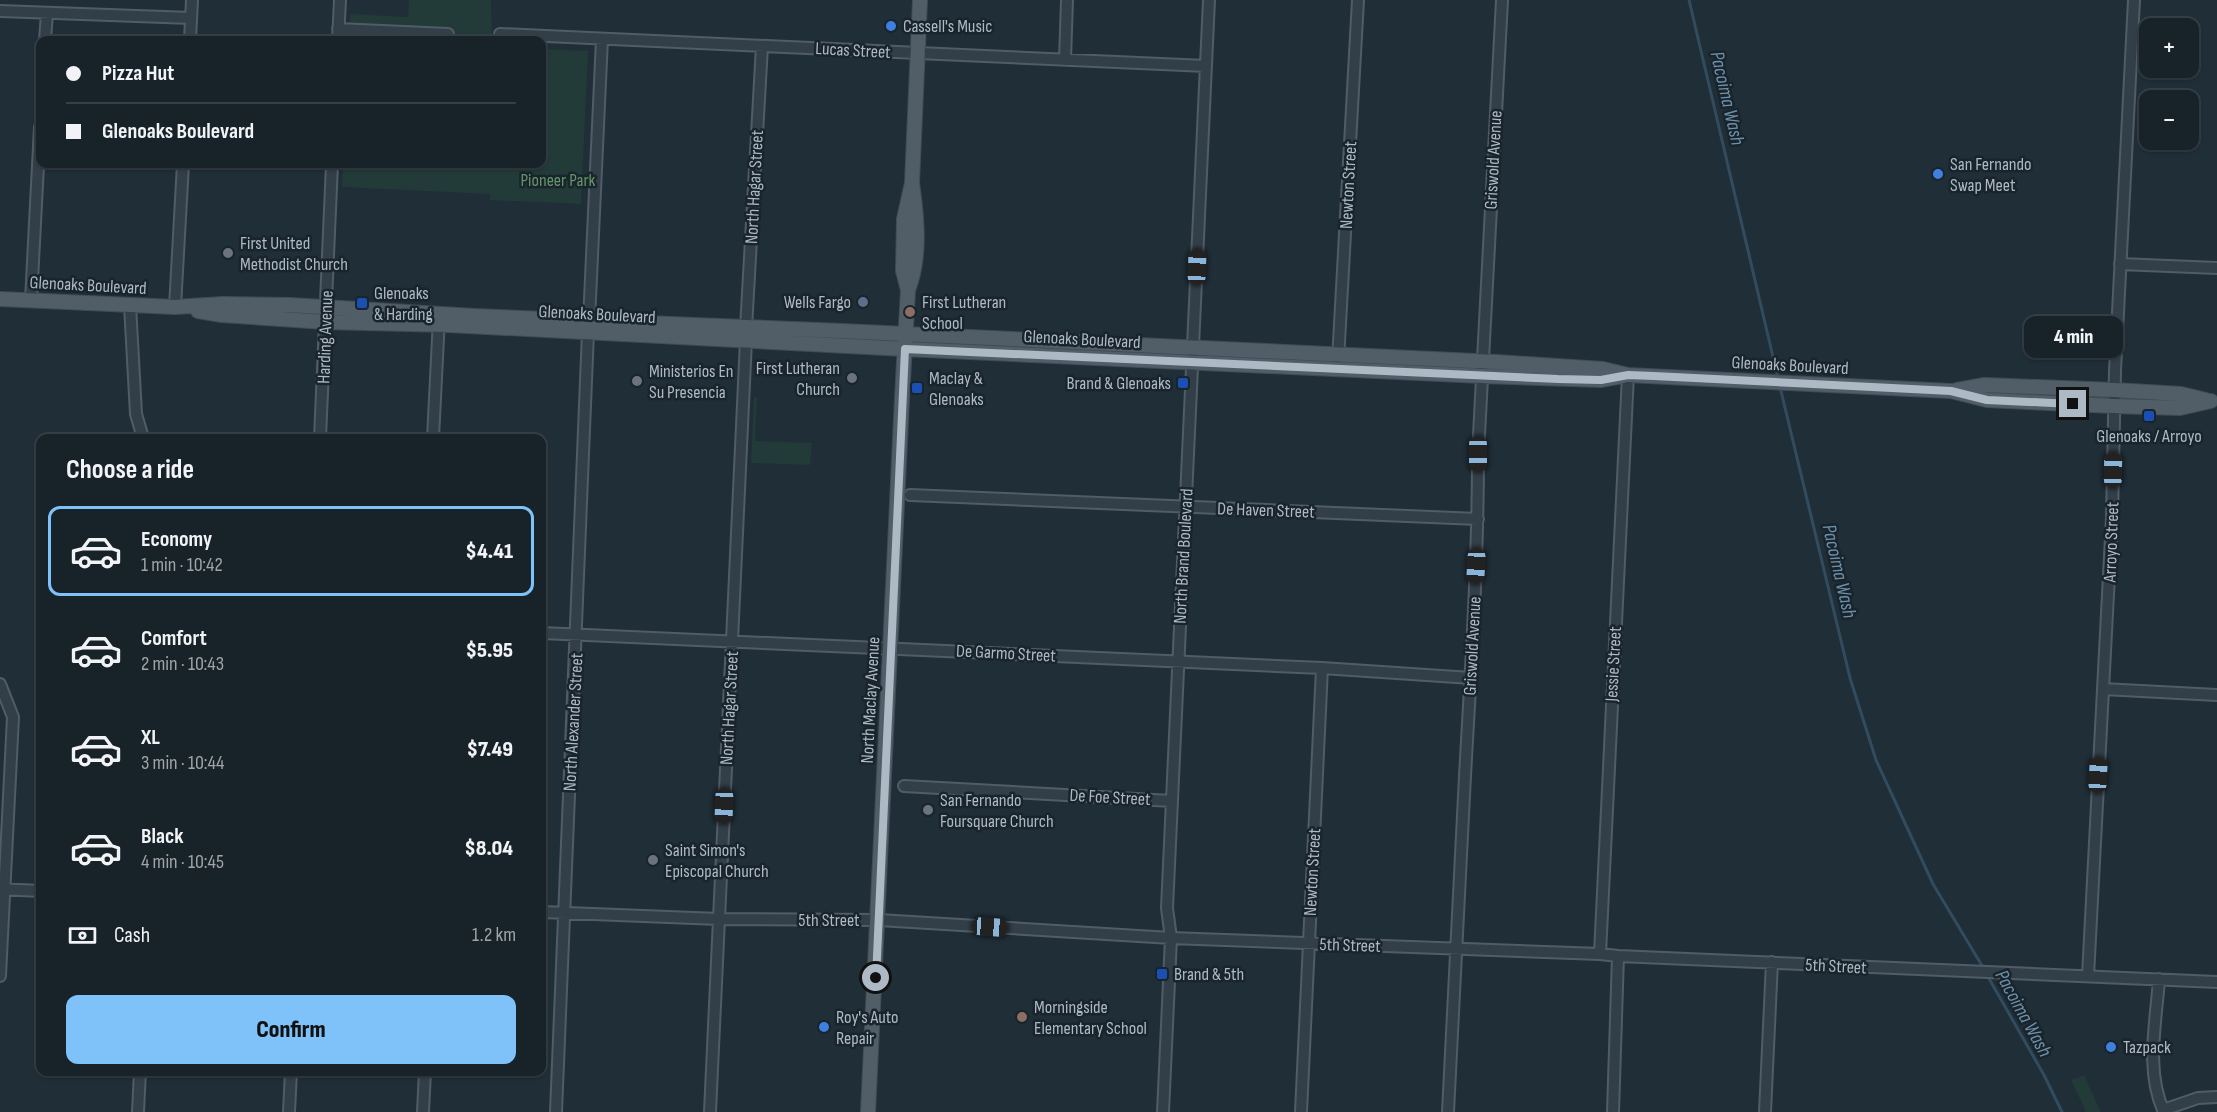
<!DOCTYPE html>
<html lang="en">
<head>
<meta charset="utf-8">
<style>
	body { margin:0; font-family:"Sofia Sans Condensed",sans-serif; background:#252f35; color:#f1f3f6; height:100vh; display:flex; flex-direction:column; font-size:22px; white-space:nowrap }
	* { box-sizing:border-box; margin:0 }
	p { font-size:20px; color:#9fa4a8 }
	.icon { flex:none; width:33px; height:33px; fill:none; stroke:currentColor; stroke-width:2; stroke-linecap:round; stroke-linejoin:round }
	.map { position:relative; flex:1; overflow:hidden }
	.sheet { position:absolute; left:36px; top:434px; width:510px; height:642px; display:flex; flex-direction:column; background:#182229; border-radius:12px; box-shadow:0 2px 4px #0004,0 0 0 2px #363f46 }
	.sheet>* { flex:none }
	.top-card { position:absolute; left:36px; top:36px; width:510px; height:132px; border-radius:12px; box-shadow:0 2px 4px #0004,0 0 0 2px #363f46; display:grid; align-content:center; height:132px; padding:0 30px; background:#182229 }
	.tools { position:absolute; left:2139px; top:18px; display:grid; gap:12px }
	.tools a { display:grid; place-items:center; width:60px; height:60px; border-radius:12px; background:#182229; box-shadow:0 2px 4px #0004,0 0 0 2px #363f46; font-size:30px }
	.end { position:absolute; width:27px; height:27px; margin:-14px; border:8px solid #adbac5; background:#111; box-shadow:0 0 0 3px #111 }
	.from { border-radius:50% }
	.bubble { position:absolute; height:42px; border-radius:12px; background:#182229; box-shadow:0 2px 4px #0004,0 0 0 2px #363f46; font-size:20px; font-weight:800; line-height:42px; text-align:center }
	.car { position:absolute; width:18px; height:36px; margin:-18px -9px; border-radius:8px; box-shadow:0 0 4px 2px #0007; background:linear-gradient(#222 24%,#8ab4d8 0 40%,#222 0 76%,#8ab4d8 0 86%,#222 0) }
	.top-card b { display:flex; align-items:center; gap:21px; height:57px; font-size:22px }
	.top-card b+b { border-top:2px solid #363f46 }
	.top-card i { width:15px; height:15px; background:#f1f3f6 }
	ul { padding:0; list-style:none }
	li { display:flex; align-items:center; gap:18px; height:90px; margin:0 12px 9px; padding:0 18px; border:3px solid transparent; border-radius:12px }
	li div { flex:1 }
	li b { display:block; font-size:22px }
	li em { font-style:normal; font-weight:800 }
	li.active { border-color:#7ec2f9 }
	li>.icon { width:54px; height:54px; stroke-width:1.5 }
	h2 { padding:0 30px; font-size:27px; line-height:72px }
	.pay { display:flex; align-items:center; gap:15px; height:66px; padding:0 30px; font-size:22px }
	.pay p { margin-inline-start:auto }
	.cta { display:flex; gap:12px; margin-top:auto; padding:12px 30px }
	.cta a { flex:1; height:69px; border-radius:12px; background:#7ec2f9; color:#111; font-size:24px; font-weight:800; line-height:69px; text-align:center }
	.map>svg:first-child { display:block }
</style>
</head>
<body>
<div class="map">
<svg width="2217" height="1112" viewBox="0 0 2217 1112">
	<rect width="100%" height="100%" fill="#202e37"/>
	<path fill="#223a38" d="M409,0H491L492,40H348L350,14L408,17Z
		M542,49L588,51L581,204L490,200V194L342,187L343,164H542Z
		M754,397H757L755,441L812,443L810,465L751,463Z
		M2084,1075L2101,1112H2086L2071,1080Z"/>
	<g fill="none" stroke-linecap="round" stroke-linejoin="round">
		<path stroke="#324c5f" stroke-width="3" d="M1689,0L1778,378
			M1780,387L1850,678L1876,760L1933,884L1984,969
			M1987,975L2044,1075L2062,1112"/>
		<g stroke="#515d66" stroke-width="14">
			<path id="minor" d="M0,11L191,18
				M338,29L448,34
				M500,34L1206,66
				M45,40L47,13
				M190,40L192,0
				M338,40L340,0
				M1065,60L1067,0
				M2120,264L2217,268
				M31,300L40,127
				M130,305L136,414L143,438
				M175,307L183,164
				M589,321L602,39
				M746,328L762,46
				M1338,360L1358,0
				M320,438L332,164
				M433,438L439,318
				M910,495L1478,519
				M542,633L1322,668L1471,678
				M0,684L13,717L0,976
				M2103,689L2217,695
				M904,786L1172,801
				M0,889L40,891
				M542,912L719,919L879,920L1171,938L1600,954L1618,956L2217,982
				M1600,954L1628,375
				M2088,976L2112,518L2115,371L2134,0
				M2159,979C2156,1023 2145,1071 2164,1112
				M2163,1110L2198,1098L2217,1097
				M138,1112L140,1071
				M289,1112L291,1071
				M423,1112L425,1071
				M556,1112L588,332
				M710,1112L746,340
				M1163,1112L1171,938L1167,908L1209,0
				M1301,1112L1322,668
				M1448,1112C1453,1000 1459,888 1465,776C1471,669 1478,562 1478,454L1502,0
				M1613,1112L1618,956
				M1765,1112L1772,962"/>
		</g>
		<g stroke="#404b54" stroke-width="16">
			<path id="major" d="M908,290L903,271L904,219L912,183L920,0
				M0,299L175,307L223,304L290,305L474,316L842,331L1496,362L1603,369L1628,375L1951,391L1987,400L2114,406L2180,408L2211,401
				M198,311L222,315L325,322L449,325L905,349L1482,376L1601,380L1623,376
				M1957,390L1985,385L2114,390L2181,394L2206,400
				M868,1112L902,398L908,290C921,257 917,217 912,183"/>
		</g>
		<use href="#minor" stroke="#333f48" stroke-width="10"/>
		<use href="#major" stroke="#515e68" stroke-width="14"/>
	</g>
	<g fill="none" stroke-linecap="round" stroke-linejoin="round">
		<path stroke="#adbac5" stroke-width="8" d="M876,978L905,349L1558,379L1601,380L1628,375L1654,376L1951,391L1987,400L2073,404"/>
	</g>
	<g fill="#3f7fe0" stroke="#19242c" stroke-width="2">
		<circle cx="891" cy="26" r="6"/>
		<circle cx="1938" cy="174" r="6"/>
		<circle cx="824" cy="1027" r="6"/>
		<circle cx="2111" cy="1047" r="6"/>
	</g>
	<g fill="#6b7280" stroke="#19242c" stroke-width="2">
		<circle cx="228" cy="253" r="6"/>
		<circle cx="852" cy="378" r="6"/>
		<circle cx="637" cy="381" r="6"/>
		<circle cx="928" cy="810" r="6"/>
		<circle cx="653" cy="860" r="6"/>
	</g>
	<circle fill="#5c6f8a" stroke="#19242c" stroke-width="2" cx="863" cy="302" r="6"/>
	<g fill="#1a4fb4" stroke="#19242c" stroke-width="2">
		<rect x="356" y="297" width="12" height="12" rx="3"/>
		<rect x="1177" y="377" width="12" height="12" rx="3"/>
		<rect x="911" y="382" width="12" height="12" rx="3"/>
		<rect x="2143" y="410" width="12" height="12" rx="3"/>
		<rect x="1156" y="968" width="12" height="12" rx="3"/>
	</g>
	<g fill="#8d6e63" stroke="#19242c" stroke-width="2">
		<circle cx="910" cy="312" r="6"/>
		<circle cx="1022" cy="1017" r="6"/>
	</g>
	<g text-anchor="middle" stroke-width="5" stroke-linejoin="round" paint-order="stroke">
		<g font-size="18" fill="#adbac5" stroke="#19242c" text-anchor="start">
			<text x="903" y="32">Cassell's Music</text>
			<text x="1950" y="170">San Fernando<tspan x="1950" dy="21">Swap Meet</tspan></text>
			<text x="240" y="249">First United<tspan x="240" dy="21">Methodist Church</tspan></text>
			<text x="374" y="299">Glenoaks<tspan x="374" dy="21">&amp; Harding</tspan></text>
			<text x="851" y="308" text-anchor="end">Wells Fargo</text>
			<text x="922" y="308">First Lutheran<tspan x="922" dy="21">School</tspan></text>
			<text x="840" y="374" text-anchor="end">First Lutheran<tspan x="840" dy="21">Church</tspan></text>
			<text x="649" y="377">Ministerios En<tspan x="649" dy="21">Su Presencia</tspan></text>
			<text x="929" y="384">Maclay &amp;<tspan x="929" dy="21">Glenoaks</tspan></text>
			<text x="1171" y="389" text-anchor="end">Brand &amp; Glenoaks</text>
			<text x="2149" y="442" text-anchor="middle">Glenoaks / Arroyo</text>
			<text x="940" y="806">San Fernando<tspan x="940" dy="21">Foursquare Church</tspan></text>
			<text x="665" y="856">Saint Simon's<tspan x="665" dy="21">Episcopal Church</tspan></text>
			<text x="1174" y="980">Brand &amp; 5th</text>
			<text x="1034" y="1013">Morningside<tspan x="1034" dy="21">Elementary School</tspan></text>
			<text x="836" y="1023">Roy's Auto<tspan x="836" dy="21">Repair</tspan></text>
			<text x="2123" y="1053">Tazpack</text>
		</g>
		<g font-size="18" fill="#adbac5" stroke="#19242c">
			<text transform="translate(853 50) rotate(3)" y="6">Lucas Street</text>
			<text transform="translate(1493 160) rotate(-87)" y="6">Griswold Avenue</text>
			<text transform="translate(1348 185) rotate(-87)" y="6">Newton Street</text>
			<text transform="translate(754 187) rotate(-87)" y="6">North Hagar Street</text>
			<text transform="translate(88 285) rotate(3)" y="6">Glenoaks Boulevard</text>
			<text transform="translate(597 314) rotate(3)" y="6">Glenoaks Boulevard</text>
			<text transform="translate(325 337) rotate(-88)" y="6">Harding Avenue</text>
			<text transform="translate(1082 339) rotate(3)" y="6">Glenoaks Boulevard</text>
			<text transform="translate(1790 365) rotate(3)" y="6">Glenoaks Boulevard</text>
			<text transform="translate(1266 510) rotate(2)" y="6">De Haven Street</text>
			<text transform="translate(2111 542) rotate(-88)" y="6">Arroyo Street</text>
			<text transform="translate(1183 556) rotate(-87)" y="6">North Brand Boulevard</text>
			<text transform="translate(1472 646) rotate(-87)" y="6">Griswold Avenue</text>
			<text transform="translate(1006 653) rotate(3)" y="6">De Garmo Street</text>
			<text transform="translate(1613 664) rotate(-87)" y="6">Jessie Street</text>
			<text transform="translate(870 700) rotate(-87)" y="6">North Maclay Avenue</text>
			<text transform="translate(729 708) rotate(-87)" y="6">North Hagar Street</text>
			<text transform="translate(573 722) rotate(-87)" y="6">North Alexander Street</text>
			<text transform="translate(1110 797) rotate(3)" y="6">De Foe Street</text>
			<text transform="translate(1312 872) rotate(-87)" y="6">Newton Street</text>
			<text x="829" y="926">5th Street</text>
			<text transform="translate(1350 945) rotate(2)" y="6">5th Street</text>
			<text transform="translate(1836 966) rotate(3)" y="6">5th Street</text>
		</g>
		<g font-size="18" fill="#659568" stroke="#19242c">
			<text x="558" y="186">Pioneer Park</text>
		</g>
		<g font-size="20" font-style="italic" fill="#6d91aa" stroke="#19242c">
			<text transform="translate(1728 98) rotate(77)" y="7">Pacoima Wash</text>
			<text transform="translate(1840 571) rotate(77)" y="7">Pacoima Wash</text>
			<text transform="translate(2024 1013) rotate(61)" y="7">Pacoima Wash</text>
		</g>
	</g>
</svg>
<div class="tools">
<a>+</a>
<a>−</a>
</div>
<i class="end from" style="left:876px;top:978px"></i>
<i class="end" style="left:2073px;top:404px"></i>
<div class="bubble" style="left:2024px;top:316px;width:99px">4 min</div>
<i class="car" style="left:1197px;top:267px;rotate:2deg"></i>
<i class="car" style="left:1478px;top:454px;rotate:180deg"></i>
<i class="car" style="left:2113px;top:470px;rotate:1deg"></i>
<i class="car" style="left:1476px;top:566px;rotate:183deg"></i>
<i class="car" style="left:2098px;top:775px;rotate:3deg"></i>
<i class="car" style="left:724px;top:806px;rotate:182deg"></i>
<i class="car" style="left:990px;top:927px;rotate:94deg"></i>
<div class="top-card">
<b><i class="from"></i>Pizza Hut</b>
<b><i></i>Glenoaks Boulevard</b>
</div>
<section class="sheet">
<h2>Choose a ride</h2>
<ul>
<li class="active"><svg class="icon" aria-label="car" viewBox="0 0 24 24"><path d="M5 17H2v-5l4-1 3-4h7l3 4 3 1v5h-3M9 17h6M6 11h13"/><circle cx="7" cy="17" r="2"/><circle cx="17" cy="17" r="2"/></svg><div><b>Economy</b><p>1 min · 10:42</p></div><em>$4.41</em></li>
<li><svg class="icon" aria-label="car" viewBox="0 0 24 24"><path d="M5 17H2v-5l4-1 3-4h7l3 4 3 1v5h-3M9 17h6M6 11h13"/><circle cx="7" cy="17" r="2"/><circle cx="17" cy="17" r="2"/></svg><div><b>Comfort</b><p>2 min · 10:43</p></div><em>$5.95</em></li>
<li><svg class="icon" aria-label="car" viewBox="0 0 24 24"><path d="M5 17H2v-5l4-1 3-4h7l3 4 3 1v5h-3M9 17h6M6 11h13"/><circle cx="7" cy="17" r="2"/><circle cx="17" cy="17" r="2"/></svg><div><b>XL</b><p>3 min · 10:44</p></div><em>$7.49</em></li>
<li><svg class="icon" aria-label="car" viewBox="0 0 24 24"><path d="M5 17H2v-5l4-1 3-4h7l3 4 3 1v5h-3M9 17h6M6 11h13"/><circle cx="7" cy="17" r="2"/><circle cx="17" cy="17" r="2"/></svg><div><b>Black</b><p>4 min · 10:45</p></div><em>$8.04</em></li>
</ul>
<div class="pay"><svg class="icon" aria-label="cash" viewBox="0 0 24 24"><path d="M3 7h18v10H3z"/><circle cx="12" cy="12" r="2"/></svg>Cash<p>1.2 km</p></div>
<div class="cta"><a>Confirm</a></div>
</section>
</div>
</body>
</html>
